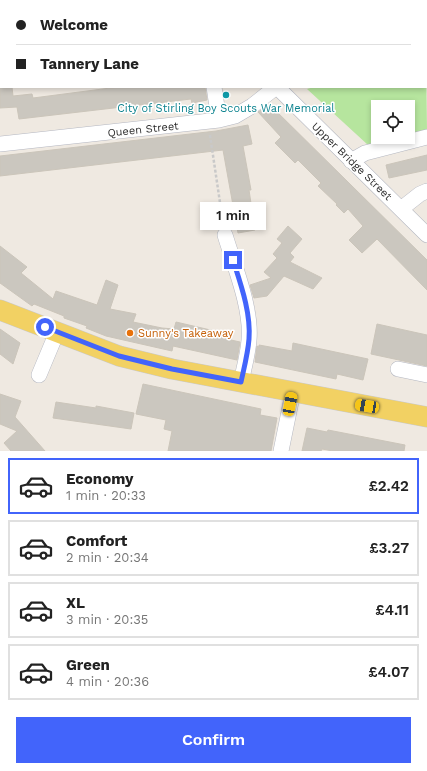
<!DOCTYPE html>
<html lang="en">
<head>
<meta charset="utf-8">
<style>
	body { margin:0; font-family:"Work Sans",sans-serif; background:#f2f2f2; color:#222; height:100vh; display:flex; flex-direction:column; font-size:15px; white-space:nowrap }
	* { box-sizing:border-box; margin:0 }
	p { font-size:13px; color:#767676 }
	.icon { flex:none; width:22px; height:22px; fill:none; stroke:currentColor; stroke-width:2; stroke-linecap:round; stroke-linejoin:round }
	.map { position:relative; height:451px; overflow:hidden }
	.side { display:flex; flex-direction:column; background:#fff; flex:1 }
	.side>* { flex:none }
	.banner { position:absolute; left:0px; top:0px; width:427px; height:88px; box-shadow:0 2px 6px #0003; display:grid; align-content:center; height:88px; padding:0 16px; background:#fff }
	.tools { position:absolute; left:371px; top:100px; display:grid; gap:8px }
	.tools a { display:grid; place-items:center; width:44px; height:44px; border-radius:0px; background:#fff; box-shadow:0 2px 6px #0003; font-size:20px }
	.end { position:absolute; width:18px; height:18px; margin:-9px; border:5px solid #4264fb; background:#fff; box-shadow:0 0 0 2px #fff }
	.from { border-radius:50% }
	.bubble { position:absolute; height:28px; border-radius:0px; background:#fff; box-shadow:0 2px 6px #0003; font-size:13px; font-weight:600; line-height:28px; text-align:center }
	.car { position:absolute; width:12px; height:24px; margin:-12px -6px; border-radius:5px; box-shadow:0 0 3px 1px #0007; background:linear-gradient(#f5c518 24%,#345 0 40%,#f5c518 0 76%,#345 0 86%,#f5c518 0) }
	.banner b { display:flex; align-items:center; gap:14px; height:38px; font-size:15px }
	.banner b+b { border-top:1px solid #e0e0e0 }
	.banner i { width:10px; height:10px; background:#222 }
	ul { padding:7px 0 0; list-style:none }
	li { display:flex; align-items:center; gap:12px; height:56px; margin:0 8px 6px; padding:0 8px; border:2px solid #e0e0e0; border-radius:0px }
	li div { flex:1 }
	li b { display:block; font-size:15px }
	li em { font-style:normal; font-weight:600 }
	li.current { border-color:#4264fb }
	li>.icon { width:36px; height:36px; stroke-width:1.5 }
	.button { display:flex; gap:8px; margin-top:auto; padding:8px 16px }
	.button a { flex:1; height:46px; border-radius:0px; background:#4264fb; color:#fff; font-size:16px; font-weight:600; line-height:46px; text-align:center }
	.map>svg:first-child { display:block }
</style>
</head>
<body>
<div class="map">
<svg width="427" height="451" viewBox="0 0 427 451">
	<rect width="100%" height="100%" fill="#efe9e1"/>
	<path fill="#b6e59e" d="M426,62L427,131L408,136V107H378V137H402L368,145L307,89L314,87H426Z"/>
	<path fill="#cbc7bf" stroke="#cbc5ba" d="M0,87H12L13,96L32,94L33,98L118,87H205L207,100L192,103L191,99L19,119L17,107L0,108Z
		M270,105L427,260V290L377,239L362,253L349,240L363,226L348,209L344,213L336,205L337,204L318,186L321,183L298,160L295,163L275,143L281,137L258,112Z
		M248,125L252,144L243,146L251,190H249L255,230L238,233L223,150L0,176V156L216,131Z
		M427,155V170L389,178L386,165Z
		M288,226L302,239L290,253L294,257L290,262L322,278L313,289L284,276L267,296L254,298L250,285L271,278L264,272L277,258L273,254L282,243L277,239Z
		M0,246L27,267L21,273L53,299L56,291L97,305L106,280L118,285L110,309L136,314L133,322L162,328L174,329L176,322L232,335L231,340L240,342L237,360L173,346L172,351L106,336L86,328L87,326L64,318V316L34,304L32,306L0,283Z
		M377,324L427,335V366L371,354Z
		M0,329L20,343L13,364L0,354Z
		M293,343L368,359L363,380L337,374L336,379L255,362L257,346L259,347V345L292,351Z
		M143,384L261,409L260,415L277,418L271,451H168L172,431L164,429L166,420L136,414Z
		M0,394L21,401L15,417L45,451H11L4,443L17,431L0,424Z
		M56,402L96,408V406L134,413L131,429L53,418Z
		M307,428L327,432L328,430L405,445L404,451H333L322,449L321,451H302Z"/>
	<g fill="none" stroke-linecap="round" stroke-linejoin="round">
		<g stroke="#b4b7c1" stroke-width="16">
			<path id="minor" d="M113,0L114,1
				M200,0L201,1
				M426,58H427
				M214,87L219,120
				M277,87L427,235
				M0,144L219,120L235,116L252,106L276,87
				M351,161L365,153L427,137
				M401,209L420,194L427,191
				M225,235C234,265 252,308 249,340C248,354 244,368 241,382
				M398,369L427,375
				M39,375L57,332
				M281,451L293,392"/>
		</g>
		<g stroke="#c9c9c9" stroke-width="21">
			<path id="major" d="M0,310L119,356L172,369L427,417"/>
		</g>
		<path stroke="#c9c9c9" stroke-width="2.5" stroke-dasharray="3 2" stroke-linecap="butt" d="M210,135L223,223"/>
		<use href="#minor" stroke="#fff" stroke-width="15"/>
		<use href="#major" stroke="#f2d163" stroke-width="20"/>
	</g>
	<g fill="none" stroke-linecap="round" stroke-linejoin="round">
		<path stroke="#4264fb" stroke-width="5" d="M45,327L119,356L172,369L241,382C244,368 248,353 249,339C251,313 241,285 233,260"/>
	</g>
	<circle fill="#0f9aa8" stroke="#fff" stroke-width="1.5" cx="226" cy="95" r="4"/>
	<circle fill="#e8710a" stroke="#fff" stroke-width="1.5" cx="130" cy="333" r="4"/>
	<g text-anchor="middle" stroke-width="3" stroke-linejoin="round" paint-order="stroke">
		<g font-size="11" fill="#0d838f" stroke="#fff">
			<text x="226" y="112">City of Stirling Boy Scouts War Memorial</text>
		</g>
		<g font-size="11" fill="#2e2e2e" stroke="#fff">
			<text transform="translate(143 129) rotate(-6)" y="4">Queen Street</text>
			<text transform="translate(352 161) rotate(44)" y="4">Upper Bridge Street</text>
		</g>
		<g font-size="11" fill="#c56008" stroke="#fff" text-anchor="start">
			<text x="138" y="337">Sunny's Takeaway</text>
		</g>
	</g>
</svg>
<div class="tools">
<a><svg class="icon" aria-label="locate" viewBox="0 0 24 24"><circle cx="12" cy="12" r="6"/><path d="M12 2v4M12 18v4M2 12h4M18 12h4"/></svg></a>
</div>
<i class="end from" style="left:45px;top:327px"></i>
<i class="end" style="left:233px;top:260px"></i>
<div class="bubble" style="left:200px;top:202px;width:66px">1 min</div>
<i class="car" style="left:290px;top:404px;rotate:11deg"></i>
<i class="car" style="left:367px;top:406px;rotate:280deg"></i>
<div class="banner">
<b><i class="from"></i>Welcome</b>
<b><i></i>Tannery Lane</b>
</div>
</div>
<section class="side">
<ul>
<li class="current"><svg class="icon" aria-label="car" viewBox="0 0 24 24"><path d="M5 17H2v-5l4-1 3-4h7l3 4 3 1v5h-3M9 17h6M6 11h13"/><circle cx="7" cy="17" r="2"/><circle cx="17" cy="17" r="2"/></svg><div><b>Economy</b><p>1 min · 20:33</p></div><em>£2.42</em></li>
<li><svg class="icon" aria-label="car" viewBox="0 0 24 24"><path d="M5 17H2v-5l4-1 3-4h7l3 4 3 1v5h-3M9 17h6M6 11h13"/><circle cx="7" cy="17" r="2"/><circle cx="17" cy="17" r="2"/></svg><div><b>Comfort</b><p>2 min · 20:34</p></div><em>£3.27</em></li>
<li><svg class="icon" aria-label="car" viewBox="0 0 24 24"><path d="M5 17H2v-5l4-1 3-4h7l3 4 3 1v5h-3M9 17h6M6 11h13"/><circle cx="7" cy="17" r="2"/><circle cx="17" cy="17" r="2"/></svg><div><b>XL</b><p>3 min · 20:35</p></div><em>£4.11</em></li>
<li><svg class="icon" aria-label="car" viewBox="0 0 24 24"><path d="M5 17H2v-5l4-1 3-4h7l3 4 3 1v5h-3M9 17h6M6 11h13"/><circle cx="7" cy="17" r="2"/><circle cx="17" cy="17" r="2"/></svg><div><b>Green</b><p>4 min · 20:36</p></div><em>£4.07</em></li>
</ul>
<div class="button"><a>Confirm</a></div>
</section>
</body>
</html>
